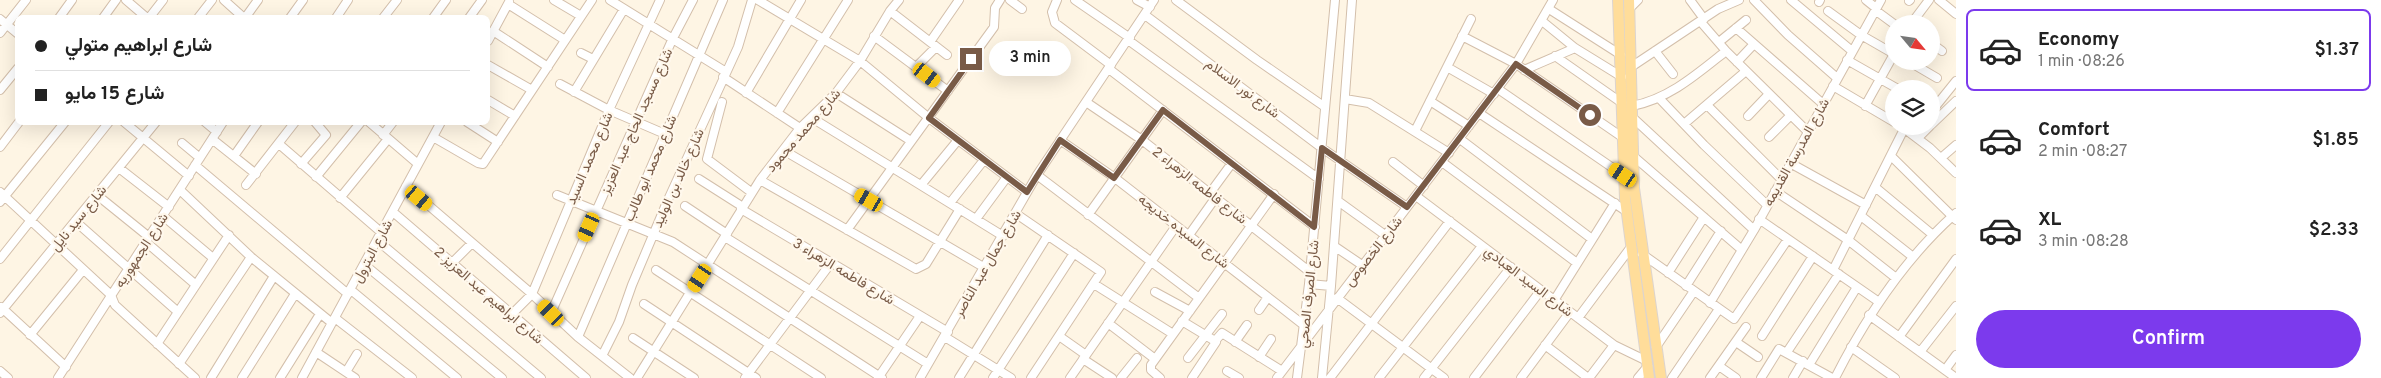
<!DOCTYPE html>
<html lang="en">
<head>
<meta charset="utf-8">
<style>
	body { margin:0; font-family:Overpass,Vazirmatn,sans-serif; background:#f2f2f2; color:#222; height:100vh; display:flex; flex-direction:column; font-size:19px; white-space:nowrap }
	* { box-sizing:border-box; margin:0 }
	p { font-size:16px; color:#767676 }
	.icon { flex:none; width:28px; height:28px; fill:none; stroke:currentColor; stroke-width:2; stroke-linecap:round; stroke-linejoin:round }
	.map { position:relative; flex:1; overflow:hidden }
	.sheet { display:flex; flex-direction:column; background:#fff; width:425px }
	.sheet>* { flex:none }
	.guide { position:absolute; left:15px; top:15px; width:475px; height:110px; border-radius:8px; box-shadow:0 5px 20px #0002; display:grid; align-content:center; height:110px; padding:0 20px; background:#fff }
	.needle { width:32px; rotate:119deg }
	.fabs { position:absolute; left:1885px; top:15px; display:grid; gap:10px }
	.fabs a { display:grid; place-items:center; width:55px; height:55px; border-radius:50%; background:#fff; box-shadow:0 5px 20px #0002; font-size:25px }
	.end { position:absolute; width:22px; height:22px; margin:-11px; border:6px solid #795b47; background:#fff; box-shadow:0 0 0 2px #fff }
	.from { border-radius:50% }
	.bubble { position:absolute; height:35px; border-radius:18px; background:#fff; box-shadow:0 5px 20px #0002; font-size:16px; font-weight:600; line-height:35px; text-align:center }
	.car { position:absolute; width:15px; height:30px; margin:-15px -8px; border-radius:6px; box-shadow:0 0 4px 1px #0007; background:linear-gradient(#f5c518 24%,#345 0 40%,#f5c518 0 76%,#345 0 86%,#f5c518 0) }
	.guide b { display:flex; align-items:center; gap:18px; height:48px; font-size:19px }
	.guide b+b { border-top:1px solid #e0e0e0 }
	.guide i { width:12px; height:12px; background:#222 }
	ul { padding:9px 0 0; list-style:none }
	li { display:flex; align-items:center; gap:15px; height:82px; margin:0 10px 8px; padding:0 10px; border:2px solid transparent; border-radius:8px }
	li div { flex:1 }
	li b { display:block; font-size:19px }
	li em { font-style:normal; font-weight:600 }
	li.on { border-color:#7c3aed }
	li>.icon { width:45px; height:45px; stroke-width:1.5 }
	.action { display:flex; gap:10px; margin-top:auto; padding:10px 20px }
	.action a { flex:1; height:58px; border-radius:30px; background:#7c3aed; color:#fff; font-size:20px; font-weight:600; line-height:58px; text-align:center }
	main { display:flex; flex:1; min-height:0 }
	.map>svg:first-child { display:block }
</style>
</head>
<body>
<main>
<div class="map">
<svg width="1956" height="378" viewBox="0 0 1956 378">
	<rect width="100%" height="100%" fill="#fef5e4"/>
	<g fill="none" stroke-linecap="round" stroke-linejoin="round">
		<g stroke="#d3bfab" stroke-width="10">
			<path id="minor" d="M126,0L147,18
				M224,0L244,18
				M554,0L581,16
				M610,0L726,72
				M758,0L860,61L929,118L1027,192
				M1010,0L1022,9
				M1057,0L1052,12L1055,23L1111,65
				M1075,0L1130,38
				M1137,0L1150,7
				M1176,0L1257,60L1325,107
				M1690,0L1704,19
				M1754,0L1788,35L1837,78
				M1791,0L1852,51
				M1866,0L1876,8
				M1939,0L1956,14
				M1909,1L1910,0
				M1819,2L1820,0
				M508,4L565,40
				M1549,9L1621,55
				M1629,9L1638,0
				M1875,10L1894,24
				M890,11L947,55
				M1828,11L1861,35L1894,54
				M1145,15L1322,148L1407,207
				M59,18L72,0
				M103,18L116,0
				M149,18L163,0
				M198,18L212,0
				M245,18L258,0
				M290,18L303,0
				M336,18L348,0
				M383,18L397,0
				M433,18L446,0
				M469,18L482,0
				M0,19L18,34
				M1542,21L1575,48L1622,77
				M1700,21L1726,51L1807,131
				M1911,24L1929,0
				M1736,28L1823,104
				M493,31L548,67
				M0,33L26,0
				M874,36L948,91
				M1462,36L1516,64L1622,137
				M1128,40L1319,179
				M488,41L509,2
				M930,42L959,0
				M1719,42L1746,20
				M1931,43L1942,51
				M1655,51L1673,74
				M581,53L593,59
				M1555,56L1622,103
				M1847,60L1898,89
				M1908,61L1937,78
				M1737,62L1754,44
				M488,65L532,90
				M916,67L936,47
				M1447,67L1494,94
				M1631,67L1718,9L1739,0
				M1109,69L1315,227
				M1524,70L1575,48
				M723,77L800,128
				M560,84L609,110L665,134
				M1833,86L1894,122
				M1498,89L1623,175
				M0,90L18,68
				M574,92L624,9
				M746,93L801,0
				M836,93L911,141
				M1659,98L1704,145L1767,205
				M1345,99L1369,103L1449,153
				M488,100L515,116
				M1430,101L1469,126
				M722,102L707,159L751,192
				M1086,102L1142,140L1310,272
				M1632,106C1669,99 1697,74 1726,51
				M1708,106L1781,179
				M1865,106L1894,54
				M1931,112L1956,81
				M777,113L848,0
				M1479,113L1626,211
				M1748,116L1769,94
				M1632,117L1754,230
				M812,118L1003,236
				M124,122L189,176
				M205,122L217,132
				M369,122L418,164
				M467,122L498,142
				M1684,124L1746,71
				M1931,125L1956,101
				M1901,126L1930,148L1956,173
				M1415,131L1471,19
				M383,135L393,122
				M1914,135L1920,126
				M433,137L478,163L483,164L592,0
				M1769,137L1791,115
				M1918,138L1930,126
				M212,139L256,174
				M1460,139L1592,239
				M1060,140L1115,178L1305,326
				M182,143L200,158
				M279,144L382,233
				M0,147L19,122
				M783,150L985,268
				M1632,155L1742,250
				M234,156L258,122
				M1891,156L1956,220
				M1941,158L1956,145
				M1393,162L1424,186
				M1442,162L1577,263
				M1790,163L1866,205
				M301,164L326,135L315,122
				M195,165L348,294
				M119,168L169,207
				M1037,175L1199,298
				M316,177L361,122
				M699,179L743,207
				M760,180L916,269L926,264L960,209
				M246,185L295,122
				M921,185L958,140
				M406,186L532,294L578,337L630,378
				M1875,187L1933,235
				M180,190L251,257L332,323
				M1775,191L1848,240L1896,278
				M0,192L111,295L115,305L195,378
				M1210,193L1232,163
				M97,195L149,237
				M557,195L673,242L882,378
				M1416,196L1614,345L1647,361
				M340,198L388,139
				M1338,201L1385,235
				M0,202L65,122
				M950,203L984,160
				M685,206L727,234
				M741,209L948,332
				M393,212L586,378
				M1015,213L1101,272L1031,378
				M1088,215L1163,110
				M163,216L213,258
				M1861,216L1913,257
				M976,219L1007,177
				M1759,219L1879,302
				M75,221L178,312
				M847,230L994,27L995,8L1000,0
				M1189,235L1216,197
				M725,237L928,364
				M378,241L541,378
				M146,242L196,285
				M1334,246L1362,265
				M1642,254L1734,319L1788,239
				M0,259L109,122
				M452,263L472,243
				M365,265L502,378
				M656,270L821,378
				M1833,270L1904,129
				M1668,273L1704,217
				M1094,284L1173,334
				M1309,284L1331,286
				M1686,286L1721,231
				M351,290L457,378
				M1155,292L1190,311
				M1337,298L1444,378
				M1555,299L1615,203
				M1710,303L1754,230L1881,0
				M644,304L756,378
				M1,307L66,367
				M1259,310L1268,297
				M0,313L156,122
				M551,313L672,40L693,0
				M512,314L532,294L609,110L660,0
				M1869,315L1956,378
				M335,318L412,378
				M1578,318L1631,247
				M1182,321L1215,341L1222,333L1282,371
				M1108,323L1155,359
				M30,335L83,270
				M1059,336L1086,355
				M1762,336L1813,256
				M578,337L723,0
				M945,337L1011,378
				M1899,337L1956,259
				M633,338L694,378
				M1235,342L1247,325
				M1736,342L1758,357
				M157,344L229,235
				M1545,345L1588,378
				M1656,347L1694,291
				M1851,347L1895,378
				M316,352L355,378
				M1787,352L1839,274
				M1920,352L1956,306
				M602,356L619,322L632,285L667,202L738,47L752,0
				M1259,357L1271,339
				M1188,358L1222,314
				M1083,359L1112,378
				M179,364L251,257
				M1809,365L1857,287
				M1719,366L1736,378
				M1945,370L1956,355
				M0,371L8,378
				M1227,371L1239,378
				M346,372L357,354
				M58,378L223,122
				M211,378L274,276
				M242,378L295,294
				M280,378L320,314
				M302,378L441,122
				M637,378L760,180L800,128L836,93L860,61L890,11L899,0
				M745,378L831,263
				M878,378L920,316
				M920,378L1037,175L1154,0
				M959,378L1048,235
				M993,378L1074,253
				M1070,378L1176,226
				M1121,378L1137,358
				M1160,378L1151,370V365L1274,194
				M1192,378L1216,342
				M1277,378L1516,64L1553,0
				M1297,378L1309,284L1335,0
				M1322,378L1331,286L1352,0
				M1330,378L1450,221
				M1379,378L1482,246
				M1424,378L1511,267
				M1474,378L1541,290
				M1521,378L1570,312
				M1589,378L1614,345
				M1638,378L1648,366
				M1672,378L1719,309
				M1710,378L1746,327
				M1761,378L1779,349L1832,378
				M1793,378L1803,361
				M1835,378C1866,317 1904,259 1956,213"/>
		</g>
		<g stroke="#dcd4cf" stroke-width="12">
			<path id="major" d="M1618,0L1625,199L1649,378
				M1629,0L1634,188L1661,378"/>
		</g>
		<use href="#minor" stroke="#fff" stroke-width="8"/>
		<use href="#major" stroke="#ffdd9a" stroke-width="10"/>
	</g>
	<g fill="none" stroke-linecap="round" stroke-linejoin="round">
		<path stroke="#795b47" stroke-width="6" d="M971,59L929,118L1027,192L1060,140L1114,178L1163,110L1314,227L1322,148L1407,207L1516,64L1590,115"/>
	</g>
	<g text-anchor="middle" stroke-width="4.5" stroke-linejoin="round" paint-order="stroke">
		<g font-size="14" fill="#795b47" stroke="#fff8ec">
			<text transform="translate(1243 88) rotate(37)" y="5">شارع نور الاسلام</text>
			<text transform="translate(636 121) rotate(-66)" y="5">شارع مسجد الحاج عبد العزيز</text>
			<text transform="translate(803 130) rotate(-49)" y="5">شارع محمد محمود</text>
			<text transform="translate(1796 152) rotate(-61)" y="5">شارع المدرسة القديمه</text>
			<text transform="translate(589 158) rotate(-67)" y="5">شارع محمد السيد</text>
			<text transform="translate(650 168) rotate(-67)" y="5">شارع محمد ابو طالب</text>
			<text transform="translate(678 178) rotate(-66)" y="5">شارع خالد بن الوليد</text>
			<text transform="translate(1200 185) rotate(38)" y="5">شارع فاطمه الزهراء 2</text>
			<text transform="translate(78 218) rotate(-51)" y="5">شارع سيد نايل</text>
			<text transform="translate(1184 231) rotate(38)" y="5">شارع السيده خديجه</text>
			<text transform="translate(141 250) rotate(-57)" y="5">شارع الجمهوريه</text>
			<text transform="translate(372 251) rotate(-62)" y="5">شارع البترول</text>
			<text transform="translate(1373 251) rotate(-52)" y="5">شارع الخصوص</text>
			<text transform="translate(987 263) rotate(-60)" y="5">شارع جمال عبد الناصر</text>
			<text transform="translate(844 271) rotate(31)" y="5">شارع فاطمه الزهراء 3</text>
			<text transform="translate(1529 281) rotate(37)" y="5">شارع السيد العبادي</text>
			<text transform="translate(1308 294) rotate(-84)" y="5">شارع الصرف الصحي</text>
			<text transform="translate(489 295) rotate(41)" y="5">شارع ابراهيم عبد العزيز 2</text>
		</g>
	</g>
</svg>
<div class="fabs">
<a><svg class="needle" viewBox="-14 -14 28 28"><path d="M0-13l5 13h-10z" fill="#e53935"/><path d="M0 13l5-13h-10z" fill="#767676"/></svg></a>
<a><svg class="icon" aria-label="layers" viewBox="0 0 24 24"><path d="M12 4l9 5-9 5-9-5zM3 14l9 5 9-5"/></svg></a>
</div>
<i class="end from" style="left:1590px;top:115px"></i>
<i class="end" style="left:971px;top:59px"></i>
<div class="bubble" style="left:989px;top:41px;width:82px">3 min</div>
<i class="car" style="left:927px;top:75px;rotate:127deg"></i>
<i class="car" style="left:1623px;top:175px;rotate:304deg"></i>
<i class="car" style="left:419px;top:198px;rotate:130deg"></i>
<i class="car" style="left:869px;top:200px;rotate:300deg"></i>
<i class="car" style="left:589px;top:227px;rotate:204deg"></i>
<i class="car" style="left:700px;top:278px;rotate:213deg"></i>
<i class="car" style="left:551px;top:313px;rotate:315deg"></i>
<div class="guide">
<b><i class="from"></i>شارع ابراهيم متولي</b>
<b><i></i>شارع 15 مايو</b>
</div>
</div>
<section class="sheet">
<ul>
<li class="on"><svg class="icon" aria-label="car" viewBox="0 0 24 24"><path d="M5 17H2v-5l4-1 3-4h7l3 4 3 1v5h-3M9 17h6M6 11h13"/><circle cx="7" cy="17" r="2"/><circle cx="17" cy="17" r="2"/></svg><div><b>Economy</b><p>1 min · 08:26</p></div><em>$1.37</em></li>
<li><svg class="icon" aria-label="car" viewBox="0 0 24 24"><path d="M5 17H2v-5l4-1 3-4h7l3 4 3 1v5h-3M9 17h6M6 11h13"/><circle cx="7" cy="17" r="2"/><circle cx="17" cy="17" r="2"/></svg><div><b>Comfort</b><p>2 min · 08:27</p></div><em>$1.85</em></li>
<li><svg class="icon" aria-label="car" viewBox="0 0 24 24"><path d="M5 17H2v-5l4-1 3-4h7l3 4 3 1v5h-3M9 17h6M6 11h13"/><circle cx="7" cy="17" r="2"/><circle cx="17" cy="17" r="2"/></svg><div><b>XL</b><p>3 min · 08:28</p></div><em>$2.33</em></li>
</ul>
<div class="action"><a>Confirm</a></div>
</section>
</main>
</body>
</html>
